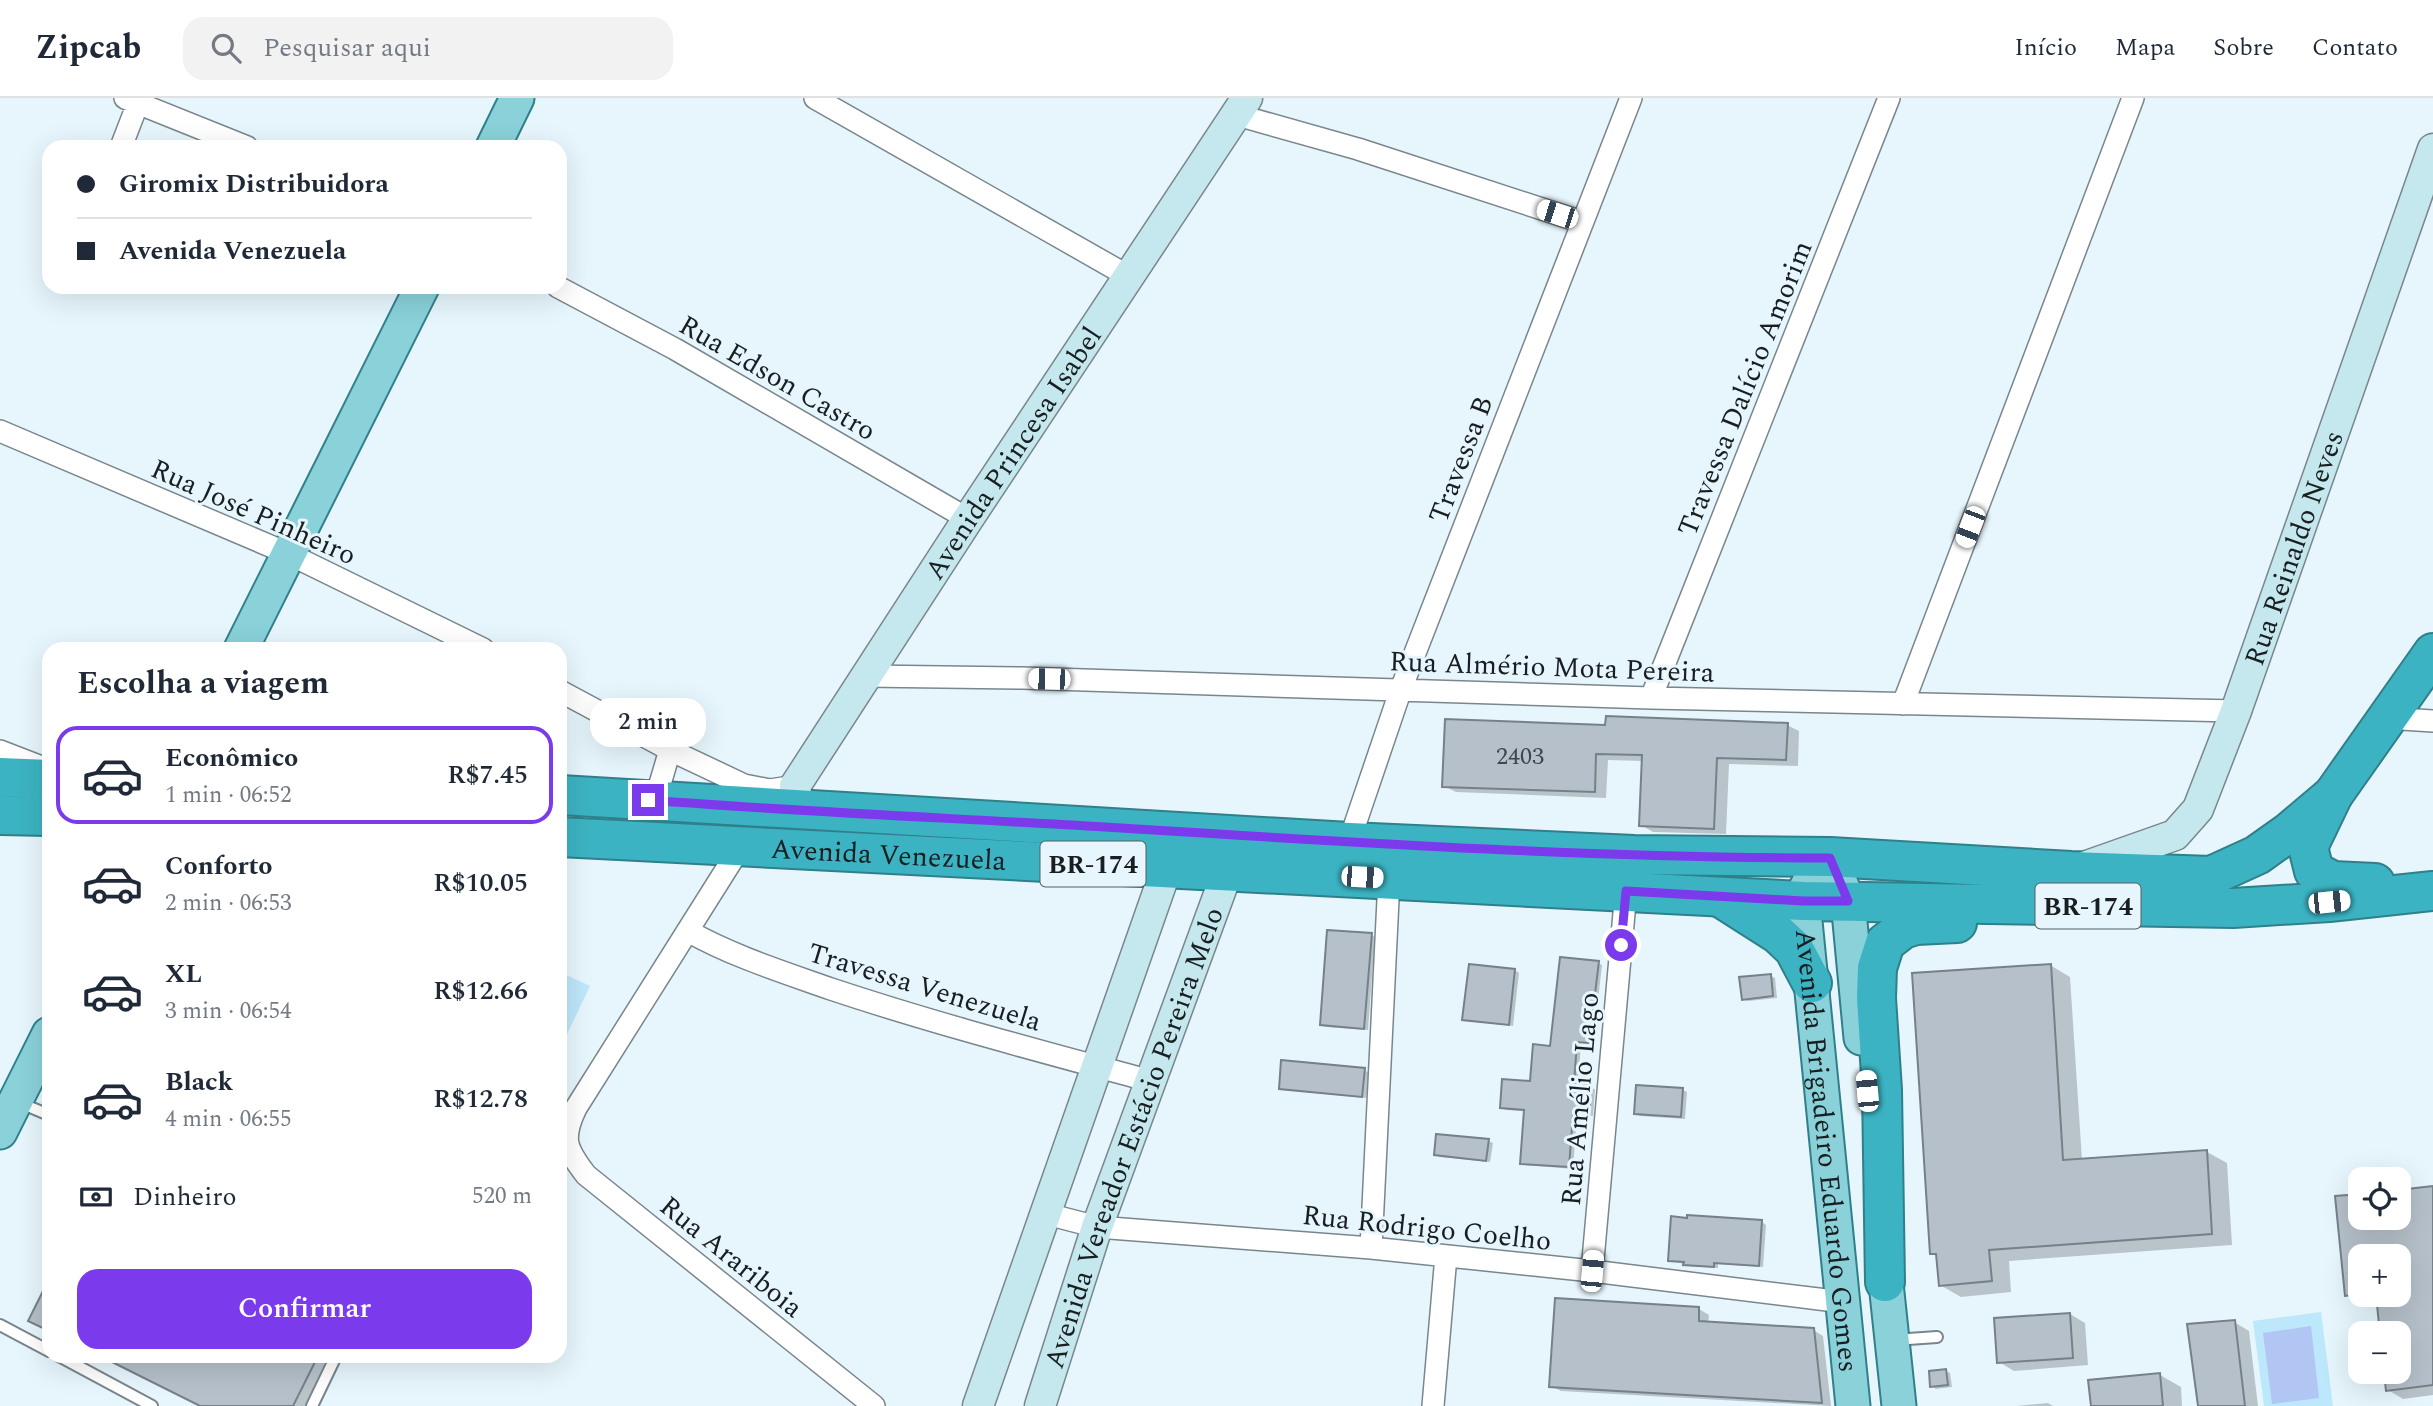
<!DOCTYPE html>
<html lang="pt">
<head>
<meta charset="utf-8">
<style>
	body { margin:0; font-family:Spectral,serif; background:#f2f2f3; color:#1f2937; height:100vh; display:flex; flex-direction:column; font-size:26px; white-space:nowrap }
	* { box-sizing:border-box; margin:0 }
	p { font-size:23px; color:#747a83 }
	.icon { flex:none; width:38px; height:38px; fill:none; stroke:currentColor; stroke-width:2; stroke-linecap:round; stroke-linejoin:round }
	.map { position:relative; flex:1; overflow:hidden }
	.panel { position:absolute; left:42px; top:544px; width:525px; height:721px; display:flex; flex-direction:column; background:#fff; border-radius:21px; box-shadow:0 7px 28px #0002 }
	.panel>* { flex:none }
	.top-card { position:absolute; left:42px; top:42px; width:525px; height:154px; border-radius:21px; box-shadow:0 7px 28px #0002; display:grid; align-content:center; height:154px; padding:0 35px; background:#fff }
	.controls { position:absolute; left:2348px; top:1069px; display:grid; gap:14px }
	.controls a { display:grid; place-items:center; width:63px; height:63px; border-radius:14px; background:#fff; box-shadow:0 7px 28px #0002; font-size:35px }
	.end { position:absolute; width:32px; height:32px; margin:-16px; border:9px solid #7c3aed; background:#fff; box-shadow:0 0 0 4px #fff }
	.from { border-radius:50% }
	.bubble { position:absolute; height:49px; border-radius:21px; background:#fff; box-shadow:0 7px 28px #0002; font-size:23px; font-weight:600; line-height:49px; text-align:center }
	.car { position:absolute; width:21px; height:42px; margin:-21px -10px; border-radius:9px; box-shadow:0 0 5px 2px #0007; background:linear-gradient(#fff 24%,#345 0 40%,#fff 0 76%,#345 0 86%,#fff 0) }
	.top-card b { display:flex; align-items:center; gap:24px; height:66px; font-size:26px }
	.top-card b+b { border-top:2px solid #e0e1e3 }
	.top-card i { width:18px; height:18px; background:#1f2937 }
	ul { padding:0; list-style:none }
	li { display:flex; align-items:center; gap:21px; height:98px; margin:0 14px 10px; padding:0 21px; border:4px solid transparent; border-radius:21px }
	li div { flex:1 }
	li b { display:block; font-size:26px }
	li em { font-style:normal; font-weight:600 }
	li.current { border-color:#7c3aed }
	li>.icon { width:63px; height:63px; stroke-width:1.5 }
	h2 { padding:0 35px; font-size:32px; line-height:84px }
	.pay { display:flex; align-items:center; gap:18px; height:77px; padding:0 35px; font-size:26px }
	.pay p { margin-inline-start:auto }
	.cta { display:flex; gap:14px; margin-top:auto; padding:14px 35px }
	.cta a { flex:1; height:80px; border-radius:21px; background:#7c3aed; color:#fff; font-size:28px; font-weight:600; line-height:80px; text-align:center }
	header { display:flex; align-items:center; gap:42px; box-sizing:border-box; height:98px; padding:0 35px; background:#fff; border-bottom:2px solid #e0e1e3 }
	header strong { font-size:33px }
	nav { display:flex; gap:38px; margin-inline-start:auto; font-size:24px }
	.search { width:490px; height:63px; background:#f2f2f3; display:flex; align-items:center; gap:18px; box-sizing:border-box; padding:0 24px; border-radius:21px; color:#747a83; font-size:26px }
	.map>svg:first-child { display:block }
</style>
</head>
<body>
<header>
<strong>Zipcab</strong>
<div class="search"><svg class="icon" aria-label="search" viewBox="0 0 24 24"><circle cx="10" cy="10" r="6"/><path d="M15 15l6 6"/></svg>Pesquisar aqui</div>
<nav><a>Início</a><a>Mapa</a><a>Sobre</a><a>Contato</a></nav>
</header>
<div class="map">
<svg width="2433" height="1308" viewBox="0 0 2433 1308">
	<rect width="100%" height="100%" fill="#e7f6fd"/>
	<path fill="#bde7fa" d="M560,874L590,888L560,951Z
		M2321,1214L2333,1308H2264L2253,1223Z"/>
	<path fill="#b2c6f3" d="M2311,1228L2319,1300L2272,1306L2263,1235Z"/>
	<path fill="#0003" fill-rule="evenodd" d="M1787,627L1799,633L1798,668L1729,666L1726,736L1653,734L1641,727L1643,663L1608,662L1606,700L1456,694L1444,688L1607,629Z
		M1371,837L1375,839L1368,932L1326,929L1322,927Z
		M1598,865L1602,867L1593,947L1581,945L1578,988L1595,991L1593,1018L1577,1017L1573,1071L1526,1067L1522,1065L1526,1013L1506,1012L1502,1009L1532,985Z
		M2050,867L2070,879L2082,1062L2207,1054L2227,1065L2232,1147L2009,1163L2011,1194L1961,1199L1940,1187L1938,1159L1931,1155Z
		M1515,872L1519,875L1513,928L1469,923L1464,921Z
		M1770,878L1775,880L1777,900L1748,903L1743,901Z
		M1364,972L1369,975L1366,1000L1285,992L1280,990Z
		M1683,992L1687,994L1685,1021L1640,1018L1636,1015Z
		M1488,1043L1493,1045L1490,1064L1440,1059L1436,1056Z
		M2433,1090V1297L2403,1301L2388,1292L2386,1274H2399V1236L2378,1204L2362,1206L2346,1197L2361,1120H2399ZM2361,1158H2399V1197H2361Z
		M1762,1124L1766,1127L1763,1169L1718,1166V1170L1690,1168L1670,1162Z
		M1699,1211L1709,1217L1708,1226L1813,1232L1823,1238L1831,1308L1561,1293L1551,1288Z
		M2070,1216L2085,1225L2088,1267L2014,1273L1999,1264Z
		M2234,1224L2249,1233L2258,1308H2199Z
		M101,1258H344L320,1308H201Z
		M1946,1273L1950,1275L1952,1289L1936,1291L1932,1288Z
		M2160,1277L2181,1289L2182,1308H2092Z
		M2048,1305L2053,1308H2016Z"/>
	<path fill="#b6c0ca" stroke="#768089" stroke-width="2" d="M1606,618L1788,625L1786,662L1717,660L1714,731L1639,728L1642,657L1596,656L1595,694L1442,689L1445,621L1605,627Z
		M1327,832L1372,835L1364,931L1320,927Z
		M1560,859L1599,863L1589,945L1577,944L1574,986L1591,987L1589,1017L1573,1016L1569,1069L1520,1066L1524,1012L1500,1010L1502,981L1530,983L1533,946L1550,948Z
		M1469,866L1515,871L1509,927L1462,922Z
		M2051,866L2063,1062L2207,1052L2212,1136L1989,1152L1992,1183L1939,1188L1936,1156H1930L1912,875Z
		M1771,876L1773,898L1742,902L1739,879Z
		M1281,962L1365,970L1362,999L1279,991Z
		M1636,987L1683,990L1681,1019L1634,1016Z
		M1436,1036L1489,1041L1486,1063L1434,1057Z
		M2433,1088V1287L2386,1293L2384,1274H2399V1236H2380L2376,1197H2399V1158H2361V1196L2345,1198L2335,1098L2361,1096V1120H2399V1092Z
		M1687,1117L1762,1122L1759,1168L1714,1165V1169L1683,1167L1684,1164L1668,1163L1671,1118L1687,1120Z
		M49,1181V1233L28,1223Z
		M1555,1200L1699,1209V1223L1814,1230L1822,1305L1549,1289Z
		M2070,1215L2073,1260L1997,1265L1994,1220Z
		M2235,1222L2245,1308H2198L2187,1226Z
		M100,1258H318L293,1308H200Z
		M1946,1271L1948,1287L1930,1289L1929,1273Z
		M2160,1275L2163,1308H2091L2088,1282Z"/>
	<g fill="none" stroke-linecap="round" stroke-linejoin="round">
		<g stroke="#79868c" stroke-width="14">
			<path id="lane" d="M18,1004L49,1017
				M0,1227L49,1253
				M1894,1242L1937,1239
				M59,1258L152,1308
				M312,1308L336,1258"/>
		</g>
		<g stroke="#79868c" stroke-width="24">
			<path id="street" d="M125,0L247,49
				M815,0L1128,178
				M1237,17L1358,51L1582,124
				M121,49L138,5
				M558,189L675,251L968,421
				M0,333L289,456L483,551
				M866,578L1022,580L1651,600L2236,613
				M560,593L670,652L744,687L770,692L783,690
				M1651,600L1889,0
				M1903,606L2133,0
				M2386,620L2433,623
				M0,653L44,670
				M648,702L660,686L670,652
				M1349,744L1401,591L1631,0
				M741,748L576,1010C561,1041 566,1051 586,1077L874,1308
				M688,833C732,858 783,874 831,891C936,926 1044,954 1150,983
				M1047,1116L1097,1129L1371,1150L1592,1173L1843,1204
				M1371,1150L1389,781
				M1592,1173L1626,793
				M1433,1308L1446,1158"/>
		</g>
		<g stroke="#79868c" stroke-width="33">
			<g id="secondary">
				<path id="s1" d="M807,713L797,702L795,688L968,421L1247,0"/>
				<path id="s2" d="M2087,768L2175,737L2198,711L2236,613L2433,51"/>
				<path d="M978,1308L1167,769"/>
				<path id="s3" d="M1040,1308L1097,1129L1228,772"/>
			</g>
		</g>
		<g stroke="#307f8a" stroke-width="37">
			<g id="primary">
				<path d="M493,49L517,0"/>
				<path d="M241,551L422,189"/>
				<path id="s4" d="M1822,759L1806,790L1803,803L1853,1308"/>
				<path d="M1830,759L1848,803L1861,940"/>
				<path d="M0,1034L49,936"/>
				<path d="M1883,1157L1899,1308"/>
			</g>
		</g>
		<g stroke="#307f8a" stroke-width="42">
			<g id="highway">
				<path d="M0,679L49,681"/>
				<path d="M560,697L1349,744L1634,757L1830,759L2071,773L2211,778L2257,757L2288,735L2333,697"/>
				<path d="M0,717L49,718"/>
				<path id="s5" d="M560,739L1803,803L2233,810L2329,804L2433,793"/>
				<path d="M2375,785L2333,783L2314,773L2308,749L2333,697L2433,555"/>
				<path d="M1720,799L1778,836L1794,851L1812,885"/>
				<path d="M1885,1184L1882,992L1876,900L1877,870L1885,845L1903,831L1916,827L1957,825"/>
			</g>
		</g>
		<use href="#lane" stroke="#fff" stroke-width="10"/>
		<use href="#street" stroke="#fff" stroke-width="21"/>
		<use href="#secondary" stroke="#c4e8ed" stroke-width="30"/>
		<use href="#primary" stroke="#8ad1da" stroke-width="33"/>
		<use href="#highway" stroke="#3cb3c2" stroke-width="38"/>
	</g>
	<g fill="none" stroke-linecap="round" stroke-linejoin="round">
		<path stroke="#7c3aed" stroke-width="9" d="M648,702C800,714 953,720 1105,729C1346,744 1588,760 1830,760L1848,803H1803L1626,793L1621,847"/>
	</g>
	<g text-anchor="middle" stroke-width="6" stroke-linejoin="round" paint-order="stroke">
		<g font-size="24" fill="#40464b">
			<text x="1520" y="666">2403</text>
		</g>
		<g fill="#e7f6fd" stroke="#575f63" stroke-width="2">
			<rect x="1040.5" y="743.5" width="105" height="45" rx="5"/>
			<rect x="2035.5" y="785.5" width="105" height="45" rx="5"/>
		</g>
		<g font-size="26" font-weight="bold" fill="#191e21">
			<text x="1093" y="775">BR-174</text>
			<text x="2088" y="817">BR-174</text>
		</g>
		<g font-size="28" fill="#191e21" stroke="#e7f6fd">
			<text transform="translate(778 279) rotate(30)" y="10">Rua Edson Castro</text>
			<text transform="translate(1744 290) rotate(-68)" y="10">Travessa Dalício Amorim</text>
			<text dy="10" stroke="none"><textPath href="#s1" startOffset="427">Avenida Princesa Isabel</textPath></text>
			<text transform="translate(1460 361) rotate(-69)" y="10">Travessa B</text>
			<text transform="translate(254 413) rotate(24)" y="10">Rua José Pinheiro</text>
			<text dy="10" stroke="none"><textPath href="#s2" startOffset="406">Rua Reinaldo Neves</textPath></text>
			<text transform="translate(1552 568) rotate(2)" y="10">Rua Almério Mota Pereira</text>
			<text dy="10" stroke="none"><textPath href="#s5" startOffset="329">Avenida Venezuela</textPath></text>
			<text transform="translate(925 888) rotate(17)" y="10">Travessa Venezuela</text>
			<text transform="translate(1579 1001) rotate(-85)" y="10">Rua Amélio Lago</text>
			<text dy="10" stroke="none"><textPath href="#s3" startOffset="284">Avenida Vereador Estácio Pereira Melo</textPath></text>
			<text dy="10" stroke="none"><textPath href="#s4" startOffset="299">Avenida Brigadeiro Eduardo Gomes</textPath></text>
			<text transform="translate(1427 1129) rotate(6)" y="10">Rua Rodrigo Coelho</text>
			<text transform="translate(732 1158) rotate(39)" y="10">Rua Arariboia</text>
		</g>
	</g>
</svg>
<div class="controls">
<a><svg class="icon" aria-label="locate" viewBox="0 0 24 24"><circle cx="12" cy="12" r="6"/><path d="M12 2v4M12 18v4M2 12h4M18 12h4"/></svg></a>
<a>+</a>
<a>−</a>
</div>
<i class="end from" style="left:1621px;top:847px"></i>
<i class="end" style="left:648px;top:702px"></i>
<div class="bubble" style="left:590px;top:600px;width:116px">2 min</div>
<i class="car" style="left:1557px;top:116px;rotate:288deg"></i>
<i class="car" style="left:1970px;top:429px;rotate:201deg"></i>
<i class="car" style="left:1049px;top:581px;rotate:271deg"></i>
<i class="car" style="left:1362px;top:779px;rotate:93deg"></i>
<i class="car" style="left:2329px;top:804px;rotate:84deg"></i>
<i class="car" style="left:1867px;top:993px;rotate:355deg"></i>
<i class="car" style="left:1592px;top:1173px;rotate:5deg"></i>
<div class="top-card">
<b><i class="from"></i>Giromix Distribuidora</b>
<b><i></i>Avenida Venezuela</b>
</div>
<section class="panel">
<h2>Escolha a viagem</h2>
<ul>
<li class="current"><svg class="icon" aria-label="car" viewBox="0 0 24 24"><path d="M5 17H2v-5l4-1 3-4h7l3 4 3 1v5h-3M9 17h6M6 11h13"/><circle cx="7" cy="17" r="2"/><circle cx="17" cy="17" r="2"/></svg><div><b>Econômico</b><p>1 min · 06:52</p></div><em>R$7.45</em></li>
<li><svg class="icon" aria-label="car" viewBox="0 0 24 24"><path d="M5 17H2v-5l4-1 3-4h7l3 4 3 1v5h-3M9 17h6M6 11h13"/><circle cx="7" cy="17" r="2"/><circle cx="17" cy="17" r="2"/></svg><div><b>Conforto</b><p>2 min · 06:53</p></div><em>R$10.05</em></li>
<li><svg class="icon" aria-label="car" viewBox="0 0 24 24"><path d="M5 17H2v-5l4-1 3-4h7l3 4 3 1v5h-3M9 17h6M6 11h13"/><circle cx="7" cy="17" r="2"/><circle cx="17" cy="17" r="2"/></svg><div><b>XL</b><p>3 min · 06:54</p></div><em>R$12.66</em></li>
<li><svg class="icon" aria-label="car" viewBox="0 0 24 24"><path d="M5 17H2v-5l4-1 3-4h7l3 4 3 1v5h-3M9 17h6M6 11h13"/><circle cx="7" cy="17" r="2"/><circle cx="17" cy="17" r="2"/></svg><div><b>Black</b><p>4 min · 06:55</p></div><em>R$12.78</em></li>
</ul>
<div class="pay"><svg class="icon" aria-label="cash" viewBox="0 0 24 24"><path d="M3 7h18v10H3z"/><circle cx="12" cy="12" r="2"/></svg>Dinheiro<p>520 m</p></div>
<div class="cta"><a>Confirmar</a></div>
</section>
</div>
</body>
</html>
